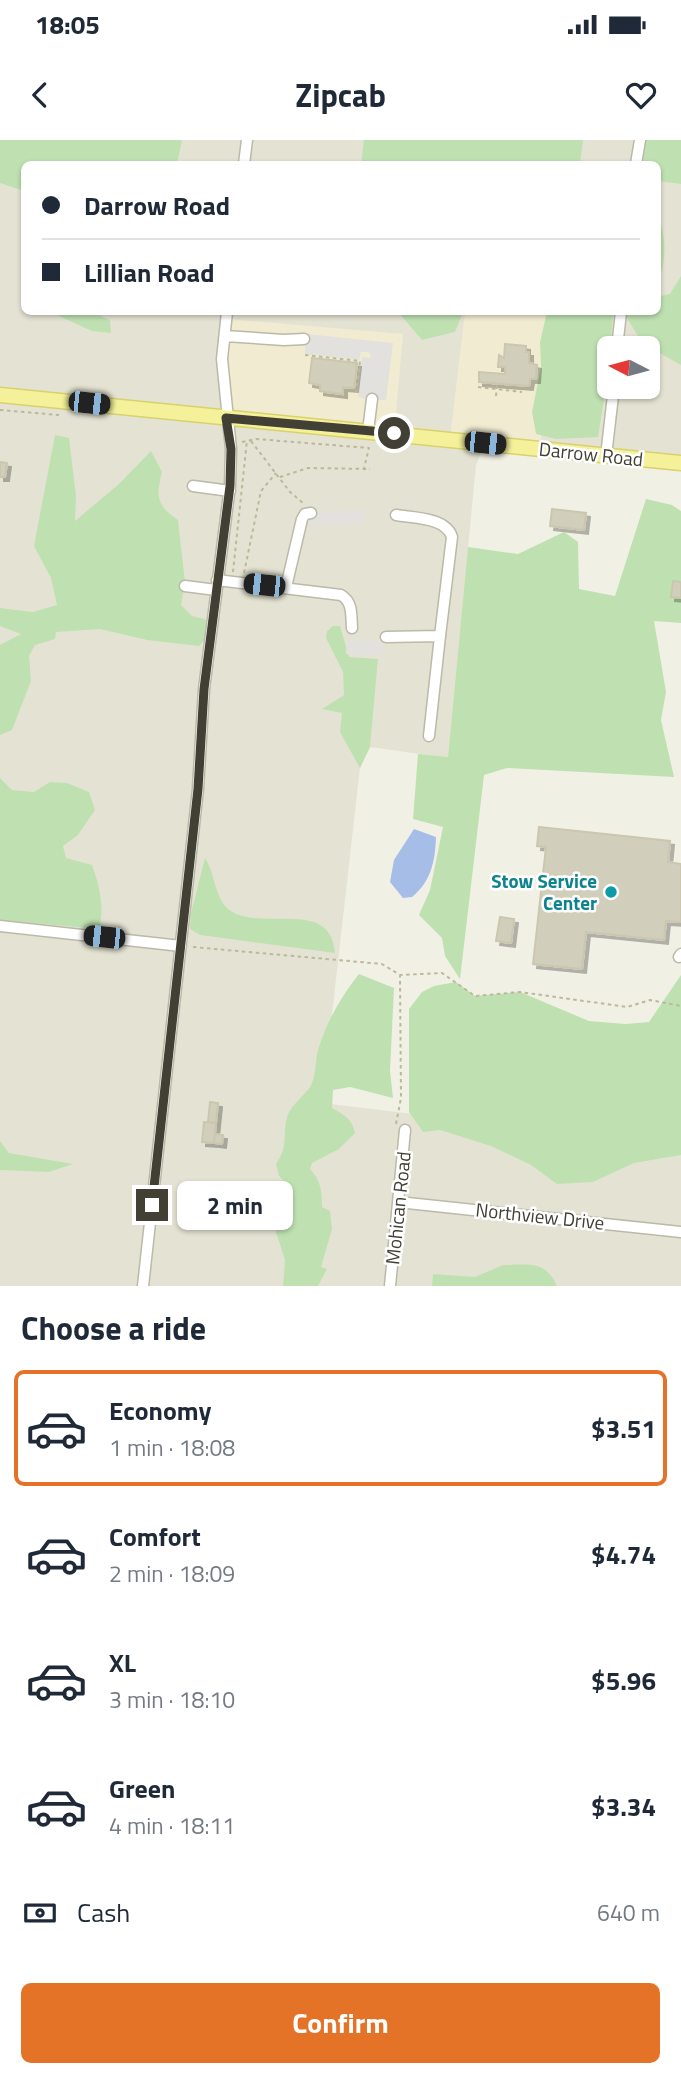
<!DOCTYPE html>
<html lang="en">
<head>
<meta charset="utf-8">
<style>
	body { margin:0; font-family:"Titillium Web",sans-serif; background:#f2f2f3; color:#1f2937; height:100vh; display:flex; flex-direction:column; font-size:26px; white-space:nowrap }
	* { box-sizing:border-box; margin:0 }
	p { font-size:23px; color:#747a83 }
	.icon { flex:none; width:38px; height:38px; fill:none; stroke:currentColor; stroke-width:2; stroke-linecap:round; stroke-linejoin:round }
	.map { position:relative; height:1146px; overflow:hidden }
	.side { display:flex; flex-direction:column; background:#fff; flex:1 }
	.side>* { flex:none }
	.hud { position:absolute; left:21px; top:21px; width:640px; height:154px; border-radius:10px; box-shadow:0 2px 5px #0004; display:grid; align-content:center; height:154px; padding:0 21px; background:#fff }
	.needle { width:46px; rotate:276deg }
	.controls { position:absolute; left:597px; top:196px; display:grid; gap:14px }
	.controls a { display:grid; place-items:center; width:63px; height:63px; border-radius:10px; background:#fff; box-shadow:0 2px 5px #0004; font-size:35px }
	.end { position:absolute; width:32px; height:32px; margin:-16px; border:9px solid #424035; background:#fff; box-shadow:0 0 0 4px #fff }
	.from { border-radius:50% }
	.bubble { position:absolute; height:49px; border-radius:10px; background:#fff; box-shadow:0 2px 5px #0004; font-size:23px; font-weight:700; line-height:49px; text-align:center }
	.car { position:absolute; width:21px; height:42px; margin:-21px -10px; border-radius:9px; box-shadow:0 0 5px 2px #0007; background:linear-gradient(#222 24%,#8ab4d8 0 40%,#222 0 76%,#8ab4d8 0 86%,#222 0) }
	.hud b { display:flex; align-items:center; gap:24px; height:66px; font-size:26px }
	.hud b+b { border-top:2px solid #e0e1e3 }
	.hud i { width:18px; height:18px; background:#1f2937 }
	ul { padding:0; list-style:none }
	li { display:flex; align-items:center; gap:21px; height:116px; margin:0 14px 10px; padding:0 7px; border:4px solid transparent; border-radius:10px }
	li div { flex:1 }
	li b { display:block; font-size:26px }
	li em { font-style:normal; font-weight:700 }
	li.selected { border-color:#e57327 }
	li>.icon { width:63px; height:63px; stroke-width:1.5 }
	h2 { padding:0 21px; font-size:32px; line-height:84px }
	.pay { display:flex; align-items:center; gap:18px; height:77px; padding:0 21px; font-size:26px }
	.pay p { margin-inline-start:auto }
	.cta { display:flex; gap:14px; margin-top:auto; padding:14px 21px }
	.cta a { flex:1; height:80px; border-radius:10px; background:#e57327; color:#fff; font-size:28px; font-weight:700; line-height:80px; text-align:center }
	.status { display:flex; justify-content:space-between; align-items:center; height:49px; padding:0 35px; background:#fff; direction:ltr }
	.status svg { height:19px; fill:currentColor }
	header { display:flex; justify-content:space-between; align-items:center; height:91px; padding:0 21px; background:#fff; font-size:32px; font-weight:700 }
	.map>svg:first-child { display:block }
</style>
</head>
<body>
<div class="status"><b>18:05</b><svg viewBox="0 0 49 12"><path d="M0 12V9h3v3zM5 12V6h3v6zM10 12V3h3v9zM15 12V0h3v12zM26 1h20v11H26zM47 4h2v5h-2z"/></svg></div>
<header><svg class="icon" aria-label="back" viewBox="0 0 24 24"><path d="M15 5l-7 7 7 7"/></svg>Zipcab<svg class="icon" aria-label="heart" viewBox="0 0 24 24"><path d="M12 20l-8-8c-3-5 5-10 8-4 3-6 11-1 8 4z"/></svg></header>
<div class="map">
<svg width="681" height="1146" viewBox="0 0 681 1146">
	<defs>
		<filter id="shadow"><feDropShadow dx="4" dy="4" stdDeviation="0" flood-color="#0004"/></filter>
	</defs>
	<rect width="100%" height="100%" fill="#f1f0e5"/>
	<path fill="#e4e3d3" fill-rule="evenodd" d="M0,0H681V323L485,303L476,325L448,618L370,607L360,628L322,963L681,1006V1146H0ZM24,24H658V172H24ZM609,208H648V247H609Z"/>
	<path fill="#f1ecd1" d="M465,172H605L552,186L540,309L450,299Z
		M226,179L403,194L394,294L226,278Z"/>
	<path fill="#bfe1b1" d="M0,0H182L177,24H24V51L0,43Z
		M364,0H583L580,24H361Z
		M644,0H681V44L658,41V24H641Z
		M658,75C667,97 666,121 658,144Z
		M681,136V225L642,203L627,178V172H658V148L660,156L670,154Z
		M50,172H97L96,174L110,180L111,193L92,191Z
		M398,172H463L455,192L422,200Z
		M547,172H607L613,174L609,227L598,297L556,299L536,294L532,272L541,227L540,202Z
		M55,295L69,298L76,356L75,381L120,343L151,311L162,332C156,356 156,365 178,380L185,442L181,465L192,476L208,480L207,497L199,506L147,500L100,489L56,492L55,499L35,505L29,516L31,541L12,590L0,595V505L21,494L0,486V468L33,472L57,465L51,438L34,406Z
		M646,359L672,365L681,371V483L654,481L666,552L661,580L674,637L507,628L484,635L460,839L445,816L442,798L419,775L430,750L443,687L413,679L418,614L448,617L468,407L518,414L564,392L578,402L579,449L615,456Z
		M333,486H340L349,517L378,519L370,607L360,628L340,592L342,573L322,569L344,555L343,532L326,498L327,491Z
		M0,638L12,650L34,652L50,642L67,643L89,652L95,670L78,695L63,706L66,718L92,725C99,744 105,769 99,789L0,780Z
		M205,718C216,734 214,760 231,771C263,792 331,757 335,813L200,795L190,789L191,773Z
		M359,834L394,848L390,931L393,958L350,947L333,950L332,968C345,975 352,979 355,993L339,1009L312,1023L310,1029C321,1040 322,1052 322,1067L330,1071L332,1089L321,1127L327,1129L318,1146H283L285,1120L276,1092L278,1073L289,1062L292,1049L279,1036L276,1024C289,1005 282,997 287,977C290,966 303,957 310,947C316,938 315,921 318,910C327,881 340,858 359,834Z
		M681,835V1015L634,1023L593,1042L557,1044L531,1025L491,1006L440,990L423,992L409,972V869L422,852L434,846L456,842L475,856L520,852L589,881L626,884L649,882Z
		M0,1001L9,1013L73,1024L49,1032L0,1030Z
		M503,1125C528,1125 546,1120 557,1146H432L433,1134L475,1137Z"/>
	<path fill="#e2e1dd" d="M235,191L263,195H298V193L393,203L386,260H378L376,277L364,276L366,259L358,257L362,217L370,218L371,215L368,212H361L359,220L305,214V206L303,204L298,206V204L234,202Z
		M363,370L364,384L309,386L308,372Z
		M347,500L385,502L381,516L346,514Z"/>
	<path fill="#a6bde8" d="M414,689L436,697C435,722 431,741 412,757L403,758L390,742L394,720Z"/>
	<path fill="#d1cebb" stroke="#cbc7af" stroke-width="2" filter="url(#shadow)" d="M505,204L526,206V212H529V223L537,225L536,239H530L529,246L479,242V232L505,234V227H498L499,215L504,218Z
		M312,218L357,223L354,248L343,247V254L320,251V245L309,243Z
		M0,322L7,323L5,337H0Z
		M552,369L586,373L584,390L550,386Z
		M673,441L681,442V458L671,457Z
		M539,687L670,701L668,722L681,724V782L666,781L664,800L586,792L582,829L533,824L546,707L537,706Z
		M500,777L514,779L511,803L496,801Z
		M210,962L218,963L216,983L208,982Z
		M204,982L216,983L214,1003L202,1002Z
		M215,994L223,995L222,1004L214,1003Z"/>
	<g fill="none" stroke-linecap="round" stroke-linejoin="round">
		<g stroke="#bbb9a8" stroke-width="13">
			<path id="minor" d="M244,24L247,0
				M636,24L640,0
				M225,196L284,200L304,199
				M617,208L621,172
				M368,291L372,259
				M606,316L614,247
				M193,346L230,351
				M396,375C413,378 446,377 452,397L440,496
				M217,440L341,455C353,462 351,475 352,488
				M185,446L216,450
				M286,447L302,379L305,374L311,373
				M386,497L440,496L429,596
				M0,786L181,806
				M679,817L681,814
				M398,1062L681,1092
				M143,1146L198,649L204,549L230,346L231,309L222,219L227,172
				M390,1146L405,990"/>
		</g>
		<g stroke="#d7d26c" stroke-width="17">
			<path id="major" d="M0,255L681,323"/>
		</g>
		<path stroke="#bbb89b" stroke-width="2" stroke-dasharray="3.5 3.5" stroke-linecap="butt" d="M305,215L360,221L356,256
			M478,247L522,252
			M496,256L497,244
			M0,270L59,275
			M251,301L290,352L303,363
			M242,302L256,299L369,308L364,328
			M280,337L308,328L370,329
			M233,432L247,300
			M244,433L261,351L276,333
			M193,807L382,824L400,835L442,833L475,856L520,852L627,867L650,860L681,866
			M396,984L401,958L400,836"/>
		<use href="#minor" stroke="#fff" stroke-width="10"/>
		<use href="#major" stroke="#f4f19a" stroke-width="14"/>
	</g>
	<g fill="none" stroke-linecap="round" stroke-linejoin="round">
		<path stroke="#424035" stroke-width="9" d="M152,1065L198,649L204,549L230,346L231,309L226,278L394,293"/>
	</g>
	<circle fill="#0f9aa8" stroke="#fff" stroke-width="2.5" cx="611" cy="752" r="7"/>
	<g text-anchor="middle" stroke-width="5" stroke-linejoin="round" paint-order="stroke">
		<g font-size="19" fill="#424035" stroke="#fff">
			<text transform="translate(591 314) rotate(6)" y="7">Darrow Road</text>
			<text transform="translate(398 1068) rotate(-84)" y="7">Mohican Road</text>
			<text transform="translate(540 1076) rotate(6)" y="7">Northview Drive</text>
		</g>
		<g font-size="19" font-weight="bold" fill="#0d838f" stroke="#fff" text-anchor="end">
			<text x="597" y="748">Stow Service<tspan x="597" dy="22">Center</tspan></text>
		</g>
	</g>
</svg>
<div class="controls">
<a><svg class="needle" viewBox="-14 -14 28 28"><path d="M0-13l5 13h-10z" fill="#e53935"/><path d="M0 13l5-13h-10z" fill="#747a83"/></svg></a>
</div>
<i class="end from" style="left:394px;top:293px"></i>
<i class="end" style="left:152px;top:1065px"></i>
<div class="bubble" style="left:177px;top:1041px;width:116px">2 min</div>
<i class="car" style="left:89px;top:263px;rotate:96deg"></i>
<i class="car" style="left:485px;top:303px;rotate:96deg"></i>
<i class="car" style="left:264px;top:445px;rotate:276deg"></i>
<i class="car" style="left:104px;top:797px;rotate:276deg"></i>
<div class="hud">
<b><i class="from"></i>Darrow Road</b>
<b><i></i>Lillian Road</b>
</div>
</div>
<section class="side">
<h2>Choose a ride</h2>
<ul>
<li class="selected"><svg class="icon" aria-label="car" viewBox="0 0 24 24"><path d="M5 17H2v-5l4-1 3-4h7l3 4 3 1v5h-3M9 17h6M6 11h13"/><circle cx="7" cy="17" r="2"/><circle cx="17" cy="17" r="2"/></svg><div><b>Economy</b><p>1 min · 18:08</p></div><em>$3.51</em></li>
<li><svg class="icon" aria-label="car" viewBox="0 0 24 24"><path d="M5 17H2v-5l4-1 3-4h7l3 4 3 1v5h-3M9 17h6M6 11h13"/><circle cx="7" cy="17" r="2"/><circle cx="17" cy="17" r="2"/></svg><div><b>Comfort</b><p>2 min · 18:09</p></div><em>$4.74</em></li>
<li><svg class="icon" aria-label="car" viewBox="0 0 24 24"><path d="M5 17H2v-5l4-1 3-4h7l3 4 3 1v5h-3M9 17h6M6 11h13"/><circle cx="7" cy="17" r="2"/><circle cx="17" cy="17" r="2"/></svg><div><b>XL</b><p>3 min · 18:10</p></div><em>$5.96</em></li>
<li><svg class="icon" aria-label="car" viewBox="0 0 24 24"><path d="M5 17H2v-5l4-1 3-4h7l3 4 3 1v5h-3M9 17h6M6 11h13"/><circle cx="7" cy="17" r="2"/><circle cx="17" cy="17" r="2"/></svg><div><b>Green</b><p>4 min · 18:11</p></div><em>$3.34</em></li>
</ul>
<div class="pay"><svg class="icon" aria-label="cash" viewBox="0 0 24 24"><path d="M3 7h18v10H3z"/><circle cx="12" cy="12" r="2"/></svg>Cash<p>640 m</p></div>
<div class="cta"><a>Confirm</a></div>
</section>
</body>
</html>
